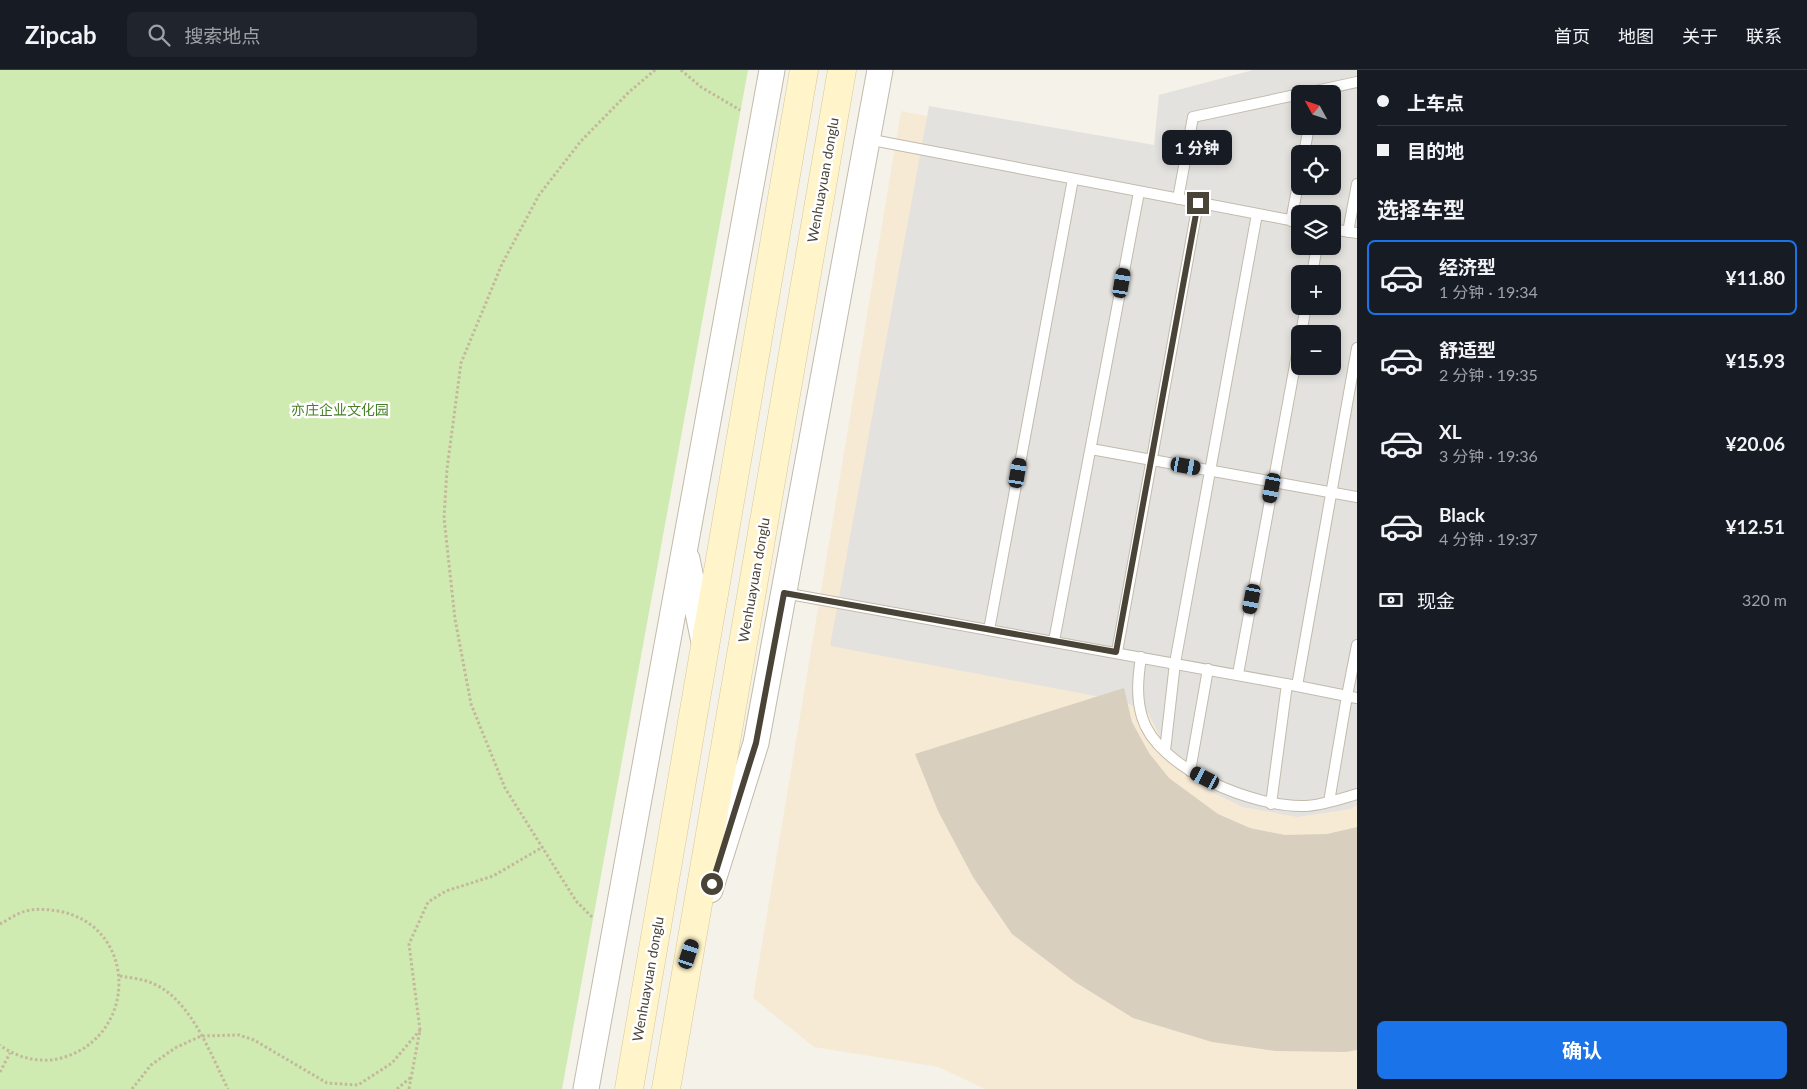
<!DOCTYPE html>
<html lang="zh">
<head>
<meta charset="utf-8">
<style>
	body { margin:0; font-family:Lato,"Noto Sans SC",sans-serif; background:#20242c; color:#f1f3f6; height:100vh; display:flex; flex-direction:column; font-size:19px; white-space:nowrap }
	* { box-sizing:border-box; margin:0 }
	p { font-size:16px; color:#9ea1a6 }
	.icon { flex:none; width:28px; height:28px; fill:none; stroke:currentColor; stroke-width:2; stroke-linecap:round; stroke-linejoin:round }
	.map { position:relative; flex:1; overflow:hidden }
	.drawer { display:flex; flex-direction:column; background:#171b24; width:450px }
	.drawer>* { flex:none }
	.hud { display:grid; align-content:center; height:110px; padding:0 20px; background:#171b24 }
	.needle { width:32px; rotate:310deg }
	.tools { position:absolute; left:1291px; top:15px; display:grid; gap:10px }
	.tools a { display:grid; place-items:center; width:50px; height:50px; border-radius:8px; background:#171b24; box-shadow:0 2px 8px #0003; font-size:25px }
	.end { position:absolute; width:22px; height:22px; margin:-11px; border:6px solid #4a4337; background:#fff; box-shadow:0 0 0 2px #fff }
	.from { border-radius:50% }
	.bubble { position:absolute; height:35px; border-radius:8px; background:#171b24; box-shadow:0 2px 8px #0003; font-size:16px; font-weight:700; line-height:35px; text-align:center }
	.car { position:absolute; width:15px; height:30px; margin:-15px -8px; border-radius:6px; box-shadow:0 0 4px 1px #0007; background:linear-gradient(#222 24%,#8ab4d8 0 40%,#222 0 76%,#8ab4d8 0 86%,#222 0) }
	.hud b { display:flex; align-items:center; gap:18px; height:48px; font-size:19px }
	.hud b+b { border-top:1px solid #363941 }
	.hud i { width:12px; height:12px; background:#f1f3f6 }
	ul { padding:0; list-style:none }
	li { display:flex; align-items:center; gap:15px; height:75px; margin:0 10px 8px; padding:0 10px; border:2px solid transparent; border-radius:8px }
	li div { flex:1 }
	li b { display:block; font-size:19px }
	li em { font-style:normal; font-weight:700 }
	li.selected { border-color:#1a73e8 }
	li>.icon { width:45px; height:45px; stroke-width:1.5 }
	h2 { padding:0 20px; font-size:22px; line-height:60px }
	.pay { display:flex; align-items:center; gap:12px; height:55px; padding:0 20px; font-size:19px }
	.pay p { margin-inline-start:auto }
	.primary-button { display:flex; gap:10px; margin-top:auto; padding:10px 20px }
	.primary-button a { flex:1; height:58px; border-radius:8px; background:#1a73e8; color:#fff; font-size:20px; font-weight:700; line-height:58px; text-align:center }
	header { display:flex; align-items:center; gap:30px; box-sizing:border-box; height:70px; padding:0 25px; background:#171b24; border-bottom:1px solid #363941 }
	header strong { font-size:24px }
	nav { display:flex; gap:28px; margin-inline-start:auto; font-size:18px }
	.search { width:350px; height:45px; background:#20242c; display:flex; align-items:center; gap:12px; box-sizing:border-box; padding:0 18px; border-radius:8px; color:#9ea1a6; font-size:19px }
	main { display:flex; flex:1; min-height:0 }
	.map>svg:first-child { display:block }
</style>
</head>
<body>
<header>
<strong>Zipcab</strong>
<div class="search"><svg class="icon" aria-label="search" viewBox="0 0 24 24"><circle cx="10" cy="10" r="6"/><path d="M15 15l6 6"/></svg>搜索地点</div>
<nav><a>首页</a><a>地图</a><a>关于</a><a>联系</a></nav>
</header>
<main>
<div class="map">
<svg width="1357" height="1019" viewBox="0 0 1357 1019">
	<rect width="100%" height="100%" fill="#f5f2ea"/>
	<path fill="#f7ead5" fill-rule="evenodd" d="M1284,0H1357V1019H985L938,997L814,977L753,928L901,41L1153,89L1159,25ZM1300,24H1332V56H1300ZM1300,84H1332V116H1300ZM1300,144H1332V176H1300ZM1300,204H1332V236H1300ZM1300,264H1332V296H1300Z"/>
	<path fill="#cfebb2" d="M0,0H748L562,1019H0Z"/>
	<path fill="#e4e2de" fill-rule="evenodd" d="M1253,0H1357V735L1351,739L1297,747L1243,737L1205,719L1174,693L1148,643L1122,631L830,576L929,36L1154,75L1159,25ZM1300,24H1332V56H1300ZM1300,84H1332V116H1300ZM1300,144H1332V176H1300ZM1300,204H1332V236H1300ZM1300,264H1332V296H1300Z"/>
	<path fill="#d8cfbf" d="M1124,618L1132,652L1149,683L1169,708L1218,744L1250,758L1285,765L1327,764L1357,757V980L1346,982L1276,981L1212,972L1133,948L1075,912L1012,864L973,807L938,741L915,684Z"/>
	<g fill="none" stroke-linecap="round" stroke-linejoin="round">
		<g stroke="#c2bbac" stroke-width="12">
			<path id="service" d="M1302,24L1357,12
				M867,69L1300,152
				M1304,84L1309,56
				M1178,129L1193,47L1300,24
				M1291,151L1300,104
				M1332,159L1357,163
				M1348,162L1357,114
				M1312,204L1317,176
				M1301,264L1306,236
				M1091,379L1357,427
				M784,523L1297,616L1357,278
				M989,560L1073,109
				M1054,571L1139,122
				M1117,582L1198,133
				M1141,587C1138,607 1136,627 1142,647C1157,699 1255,738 1305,736C1323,735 1340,729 1357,724
				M1238,604L1300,268
				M1297,616L1347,626L1357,575
				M1165,681L1175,593L1257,144
				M1190,701L1208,599
				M1329,732L1347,626L1357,628
				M1271,734L1287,614"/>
		</g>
		<g stroke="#c2bbac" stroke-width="27">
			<path id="tertiary" d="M687,489L704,572
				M710,820L756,673L880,0
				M586,1019L772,0"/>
		</g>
		<g stroke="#d7c898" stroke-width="29">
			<path id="secondary" d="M629,1019L804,0
				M666,1019L842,0"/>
		</g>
		<path stroke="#c4b79c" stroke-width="3" stroke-dasharray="2.5 2.5" stroke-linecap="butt" d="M681,0L701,17L740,40
			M592,847L576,831L505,718L471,634L455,549L444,448L447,399L461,293L502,194L539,125L581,71L629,22L655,0
			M0,854C6,851 13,846 20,843C32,838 45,839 58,841C137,855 139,963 65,987C43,994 18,989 0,975
			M120,906C131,908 144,909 154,914C191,930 211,985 228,1019
			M0,1002L10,983
			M132,1019L151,995L175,978L201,966L239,965L254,970L327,1013L358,1015L392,993L420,960
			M397,1019L410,1008
			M409,1019L420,960L409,874L428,832L446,821L493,806L543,777"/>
		<use href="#service" stroke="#fff" stroke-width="10"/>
		<use href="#tertiary" stroke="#fff" stroke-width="25"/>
		<use href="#secondary" stroke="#fff4ca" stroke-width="28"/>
	</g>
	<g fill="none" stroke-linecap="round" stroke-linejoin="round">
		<path stroke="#4a4337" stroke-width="6" d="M712,814L756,673L784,523L1116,582L1198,133"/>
	</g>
	<g text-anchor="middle" stroke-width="5" stroke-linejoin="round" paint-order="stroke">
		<g font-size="14" fill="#4a4337" stroke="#fff">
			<text transform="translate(823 110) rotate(-80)" y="5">Wenhuayuan donglu</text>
			<text transform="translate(754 510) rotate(-80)" y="5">Wenhuayuan donglu</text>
			<text transform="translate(648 909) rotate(-80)" y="5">Wenhuayuan donglu</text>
		</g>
		<g font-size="14" fill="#467f27" stroke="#fff">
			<text x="340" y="345">亦庄企业文化园</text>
		</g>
	</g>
</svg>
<div class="tools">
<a><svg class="needle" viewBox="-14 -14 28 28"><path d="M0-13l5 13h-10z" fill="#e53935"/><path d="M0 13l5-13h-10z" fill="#9ea1a6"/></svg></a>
<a><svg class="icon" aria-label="locate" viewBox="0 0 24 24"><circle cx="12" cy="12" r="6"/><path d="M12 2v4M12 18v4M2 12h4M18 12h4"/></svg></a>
<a><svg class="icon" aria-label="layers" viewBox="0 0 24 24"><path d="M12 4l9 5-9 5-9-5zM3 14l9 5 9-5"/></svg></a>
<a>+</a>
<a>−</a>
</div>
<i class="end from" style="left:712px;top:814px"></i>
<i class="end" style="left:1198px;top:133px"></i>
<div class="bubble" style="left:1162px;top:60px;width:70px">1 分钟</div>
<i class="car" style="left:1122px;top:213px;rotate:10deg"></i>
<i class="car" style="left:1186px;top:396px;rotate:100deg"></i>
<i class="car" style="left:1018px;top:403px;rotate:10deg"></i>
<i class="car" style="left:1272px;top:418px;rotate:191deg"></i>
<i class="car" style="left:1252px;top:529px;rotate:191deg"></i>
<i class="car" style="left:1205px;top:708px;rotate:297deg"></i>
<i class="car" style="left:689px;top:884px;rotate:18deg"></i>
</div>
<section class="drawer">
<div class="hud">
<b><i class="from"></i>上车点</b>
<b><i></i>目的地</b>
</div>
<h2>选择车型</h2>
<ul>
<li class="selected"><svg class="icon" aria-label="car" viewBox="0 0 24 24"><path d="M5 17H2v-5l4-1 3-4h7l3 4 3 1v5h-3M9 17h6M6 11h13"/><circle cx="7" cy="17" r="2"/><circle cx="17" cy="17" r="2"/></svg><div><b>经济型</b><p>1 分钟 · 19:34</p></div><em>¥11.80</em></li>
<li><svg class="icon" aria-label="car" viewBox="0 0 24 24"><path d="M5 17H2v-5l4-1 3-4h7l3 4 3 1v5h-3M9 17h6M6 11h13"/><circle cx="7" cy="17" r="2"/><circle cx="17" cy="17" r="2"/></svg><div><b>舒适型</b><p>2 分钟 · 19:35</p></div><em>¥15.93</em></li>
<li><svg class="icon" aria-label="car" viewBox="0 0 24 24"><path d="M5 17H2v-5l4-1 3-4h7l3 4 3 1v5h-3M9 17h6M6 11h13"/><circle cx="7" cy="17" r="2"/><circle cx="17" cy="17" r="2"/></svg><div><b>XL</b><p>3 分钟 · 19:36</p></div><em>¥20.06</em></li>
<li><svg class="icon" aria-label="car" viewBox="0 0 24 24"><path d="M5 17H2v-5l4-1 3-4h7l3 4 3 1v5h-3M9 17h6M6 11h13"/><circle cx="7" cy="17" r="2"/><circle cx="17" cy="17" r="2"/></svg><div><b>Black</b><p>4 分钟 · 19:37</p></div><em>¥12.51</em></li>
</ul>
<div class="pay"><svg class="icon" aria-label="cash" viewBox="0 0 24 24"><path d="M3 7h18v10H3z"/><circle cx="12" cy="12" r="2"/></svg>现金<p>320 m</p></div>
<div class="primary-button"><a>确认</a></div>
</section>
</main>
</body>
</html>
